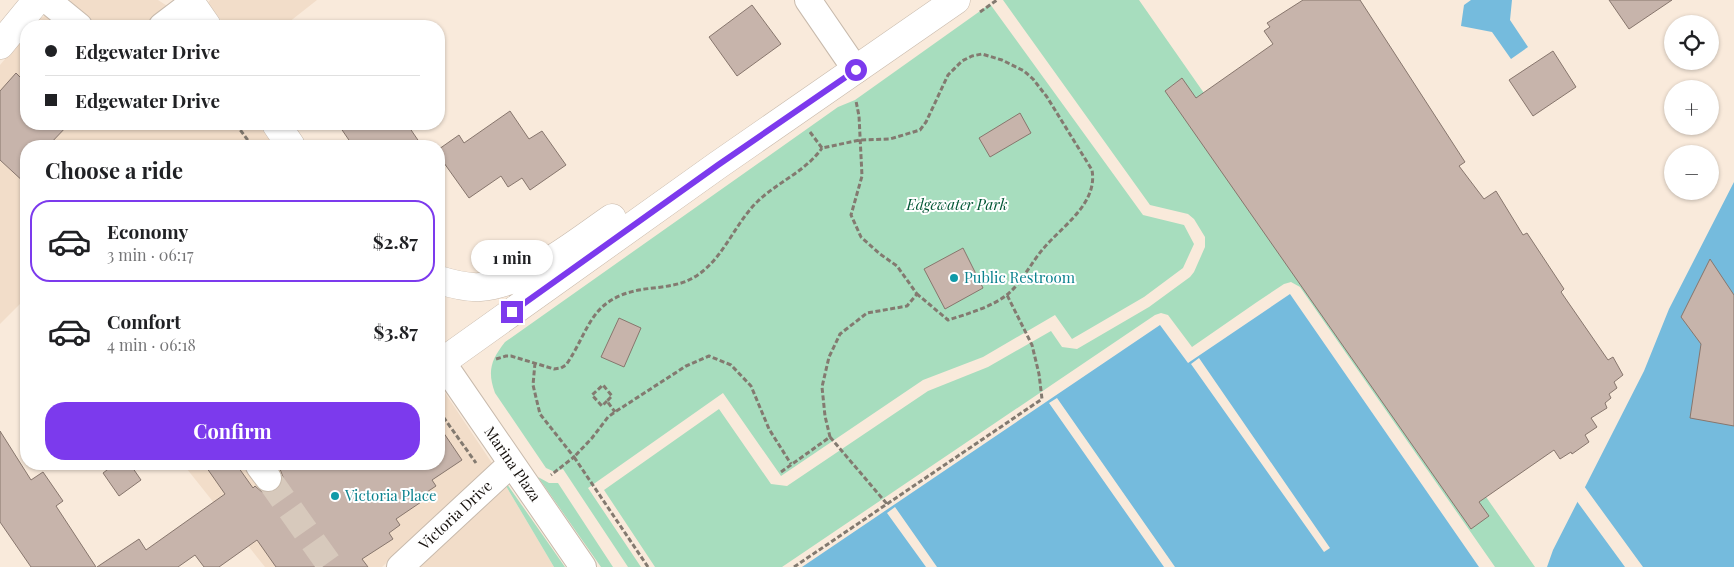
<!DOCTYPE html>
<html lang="en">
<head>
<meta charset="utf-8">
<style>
	body { margin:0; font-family:"Playfair Display",serif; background:#f2f2f2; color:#202124; height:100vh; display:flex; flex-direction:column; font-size:19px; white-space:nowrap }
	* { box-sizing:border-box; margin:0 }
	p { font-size:16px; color:#757577 }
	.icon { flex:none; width:28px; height:28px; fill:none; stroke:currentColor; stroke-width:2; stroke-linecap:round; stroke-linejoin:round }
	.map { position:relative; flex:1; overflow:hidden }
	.panel { position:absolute; left:20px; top:140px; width:425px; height:330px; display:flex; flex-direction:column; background:#fff; border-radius:20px; box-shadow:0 1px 4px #0004 }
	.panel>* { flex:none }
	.top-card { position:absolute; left:20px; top:20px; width:425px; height:110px; border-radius:20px; box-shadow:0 1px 4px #0004; display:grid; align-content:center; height:110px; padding:0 25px; background:#fff }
	.buttons { position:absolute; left:1664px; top:15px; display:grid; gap:10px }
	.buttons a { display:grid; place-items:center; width:55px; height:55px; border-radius:50%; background:#fff; box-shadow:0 1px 4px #0004; font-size:25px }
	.end { position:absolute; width:22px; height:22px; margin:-11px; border:6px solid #7c3aed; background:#fff; box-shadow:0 0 0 2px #fff }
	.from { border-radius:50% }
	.bubble { position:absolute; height:35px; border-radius:18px; background:#fff; box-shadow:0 1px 4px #0004; font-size:16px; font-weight:700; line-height:35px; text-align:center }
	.top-card b { display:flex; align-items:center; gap:18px; height:48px; font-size:19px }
	.top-card b+b { border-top:1px solid #e0e0e0 }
	.top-card i { width:12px; height:12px; background:#202124 }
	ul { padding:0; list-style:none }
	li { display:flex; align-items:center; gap:15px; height:82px; margin:0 10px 8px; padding:0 15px; border:2px solid transparent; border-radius:20px }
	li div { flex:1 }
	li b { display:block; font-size:19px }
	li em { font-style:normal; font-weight:700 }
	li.active { border-color:#7c3aed }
	li>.icon { width:45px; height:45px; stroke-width:1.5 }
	h2 { padding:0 25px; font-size:22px; line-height:60px }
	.primary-button { display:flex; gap:10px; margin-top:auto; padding:10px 25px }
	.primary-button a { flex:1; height:58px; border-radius:20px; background:#7c3aed; color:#fff; font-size:20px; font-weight:700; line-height:58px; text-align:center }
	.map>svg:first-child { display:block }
</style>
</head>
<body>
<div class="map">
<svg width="1734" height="567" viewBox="0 0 1734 567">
	<rect width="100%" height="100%" fill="#f9eadb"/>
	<path fill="#f2ddc9" d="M71,0H158L181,15L189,26H33L38,20Z
		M210,0H317L284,26H225L208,3Z
		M26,34V124H258L274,146H26V298L0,324V65Z
		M439,384L492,463L382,567H265L183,464H439Z
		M506,486L554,567H420Z"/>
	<path fill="#a7ddbe" d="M1003,0H1139L1535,567H1495L1300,287L1291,282L1284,284L1257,302L1192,347L1168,315L1161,313L1155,315L782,567H655L604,490L719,409L771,484L787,486L928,391L988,367L1051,331L1062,347L1077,349L1149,307L1190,277L1194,272L1205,247V237L1194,219L1188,214L1150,205Z
		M990,4L1143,215L1184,225L1194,244L1183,268L1144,297L1072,339L1055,315L983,357L923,380L781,476L723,393L588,488L641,567H628L563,469L555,472L546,468L495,393C487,371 491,360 505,342L838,107L855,100Z
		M538,477L549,483H558L613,567H601Z
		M507,484L565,567H554L506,486Z"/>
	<path fill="#75bbdd" d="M1471,0H1512L1510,20L1528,47L1511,59L1492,32L1461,26L1464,5Z
		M1734,182V567H1547L1553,550L1644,371L1669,309Z
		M1290,294L1479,567H802L1160,325L1188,363Z"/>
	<path fill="#f9eadb" d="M1199,358L1330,548L1324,552L1191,364Z
		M1057,398L1175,567H1164L1049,403Z
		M1584,486L1643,567H1625L1576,500Z
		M895,507L937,567H926L887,513Z"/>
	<path fill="#c7b4ab" stroke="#87766d" d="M1303,0H1360L1465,162L1459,166L1484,199L1496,191L1523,235L1527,233L1564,289L1561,292L1608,360L1613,357L1623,375L1614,382L1617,388L1609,394L1611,398L1605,403L1607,408L1591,418L1597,427L1585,435L1589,442L1572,454L1571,452L1560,459L1554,450L1479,502L1489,516L1471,529L1165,91L1182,78L1196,98L1273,44L1264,31L1270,27L1267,23Z
		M1609,0H1672L1629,29Z
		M752,5L781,44L737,76L709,37Z
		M1553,51L1576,87L1533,116L1509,80Z
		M16,73L26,83V124H69L48,146H26V184L0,160V91Z
		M510,111L529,139L542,131L566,165L530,190L522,178L508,187L501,176L469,198L439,156V149L459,135L464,143Z
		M1020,113L1031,133L990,157L979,138Z
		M338,124H407L422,146H353Z
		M963,248L983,288L945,309L924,269Z
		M1710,259L1734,295V426L1690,418L1701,344L1681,317Z
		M619,318L641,328L624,367L601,357Z
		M439,426L462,460L432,480L436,486L424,494L427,498L396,519L400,525L389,533L393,539L362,559L368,567H276L257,540L219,567H204L195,555L178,567H97L139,539L146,550L225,494L204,464H236L253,488L255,486L262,492L270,493L277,490L282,484L283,477L280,469L288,464H439Z
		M0,431L31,480L43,472L63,501L56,506L96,567H31L0,522Z
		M115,464H130L141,480L119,496L103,473Z"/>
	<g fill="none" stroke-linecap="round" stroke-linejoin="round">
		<path stroke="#d7c9bc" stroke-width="26" stroke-dasharray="26 13" stroke-linecap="butt" d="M268,478L331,567"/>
		<g stroke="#c8baac" stroke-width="28">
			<g id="minor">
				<path d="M47,0L79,26"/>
				<path d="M808,0L856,70"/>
				<path d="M162,26L191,4"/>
				<path id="s1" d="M442,362L583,567"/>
				<path d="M259,466L268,478"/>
				<path id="s2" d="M400,567L511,464"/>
			</g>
		</g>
		<g stroke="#c8baac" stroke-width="29">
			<path id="major" d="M189,0L207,26
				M0,45L37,0
				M276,124L291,146
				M439,280C452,284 467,288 480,287C528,283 574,244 612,218
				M439,357L442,362L718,165L956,0"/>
		</g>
		<path stroke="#837a70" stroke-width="3" stroke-dasharray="5 2.5" stroke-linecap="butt" d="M980,12L997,0
			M236,124L252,146
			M810,132L822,148L860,140L890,139L920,130L926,122L948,75L962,61L972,56L982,54L1002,60L1024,71L1033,79L1047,97L1092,170C1098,204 1062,226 1043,249C1031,263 1022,282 1008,294C992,307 967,314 948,320L917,294
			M496,359L506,356H511L554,369L561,368L566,365C590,330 589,300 639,290C656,287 676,287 691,279C723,262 733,225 758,201C778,182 806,171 822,148
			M535,363L533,385L540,414L574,457L551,475
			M607,401L602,406L592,395L603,385L612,396L607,401L615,412
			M439,411L476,463
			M830,437L887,504
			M781,472L830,437L825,416L822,387L829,357L840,334L867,313L907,306L917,294L897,266L880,254L861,237L851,215L862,176L859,116L856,101
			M648,567L574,457L592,438L608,417L615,412L686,366L709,356L731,365L751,386L769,429L791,464
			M794,567L1042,399L1039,374L1032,345L1007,295"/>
		<use href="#minor" stroke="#fff" stroke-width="26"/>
		<use href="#major" stroke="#fff" stroke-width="28"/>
	</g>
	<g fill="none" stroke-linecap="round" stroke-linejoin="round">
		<path stroke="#7c3aed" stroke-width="6" d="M512,312L718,165L856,70"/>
	</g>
	<g fill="#0f9aa8" stroke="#fff" stroke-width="2">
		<circle cx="954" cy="278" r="5"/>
		<circle cx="335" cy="496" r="5"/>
	</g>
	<g text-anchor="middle" stroke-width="4" stroke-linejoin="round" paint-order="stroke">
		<g font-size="15" font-style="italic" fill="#005634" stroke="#fff">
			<text x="957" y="210">Edgewater Park</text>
		</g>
		<g font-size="15" fill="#0d838f" stroke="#fff" text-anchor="start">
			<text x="964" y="283">Public Restroom</text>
			<text x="345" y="501">Victoria Place</text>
		</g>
		<g font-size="15" fill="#16110d" stroke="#fff">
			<text dy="5" stroke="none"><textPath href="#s1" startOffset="124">Marina Plaza</textPath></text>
			<text dy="5" stroke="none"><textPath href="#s2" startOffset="76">Victoria Drive</textPath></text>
		</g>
	</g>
</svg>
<div class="buttons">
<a><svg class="icon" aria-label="locate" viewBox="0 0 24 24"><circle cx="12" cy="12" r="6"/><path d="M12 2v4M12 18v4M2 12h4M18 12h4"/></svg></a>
<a>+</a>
<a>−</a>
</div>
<i class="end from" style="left:856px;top:70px"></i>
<i class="end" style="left:512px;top:312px"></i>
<div class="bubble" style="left:471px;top:240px;width:82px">1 min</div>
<div class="top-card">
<b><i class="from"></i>Edgewater Drive</b>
<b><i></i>Edgewater Drive</b>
</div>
<section class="panel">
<h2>Choose a ride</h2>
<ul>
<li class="active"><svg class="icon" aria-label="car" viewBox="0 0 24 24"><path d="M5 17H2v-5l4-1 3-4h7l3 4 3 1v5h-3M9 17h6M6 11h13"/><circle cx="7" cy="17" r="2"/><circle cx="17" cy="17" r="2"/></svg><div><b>Economy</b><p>3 min · 06:17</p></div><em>$2.87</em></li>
<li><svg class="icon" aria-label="car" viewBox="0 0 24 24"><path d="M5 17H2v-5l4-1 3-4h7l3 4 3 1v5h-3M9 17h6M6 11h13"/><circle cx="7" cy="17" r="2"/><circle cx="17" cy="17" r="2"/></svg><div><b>Comfort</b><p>4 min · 06:18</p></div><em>$3.87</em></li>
</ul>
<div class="primary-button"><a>Confirm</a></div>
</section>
</div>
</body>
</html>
